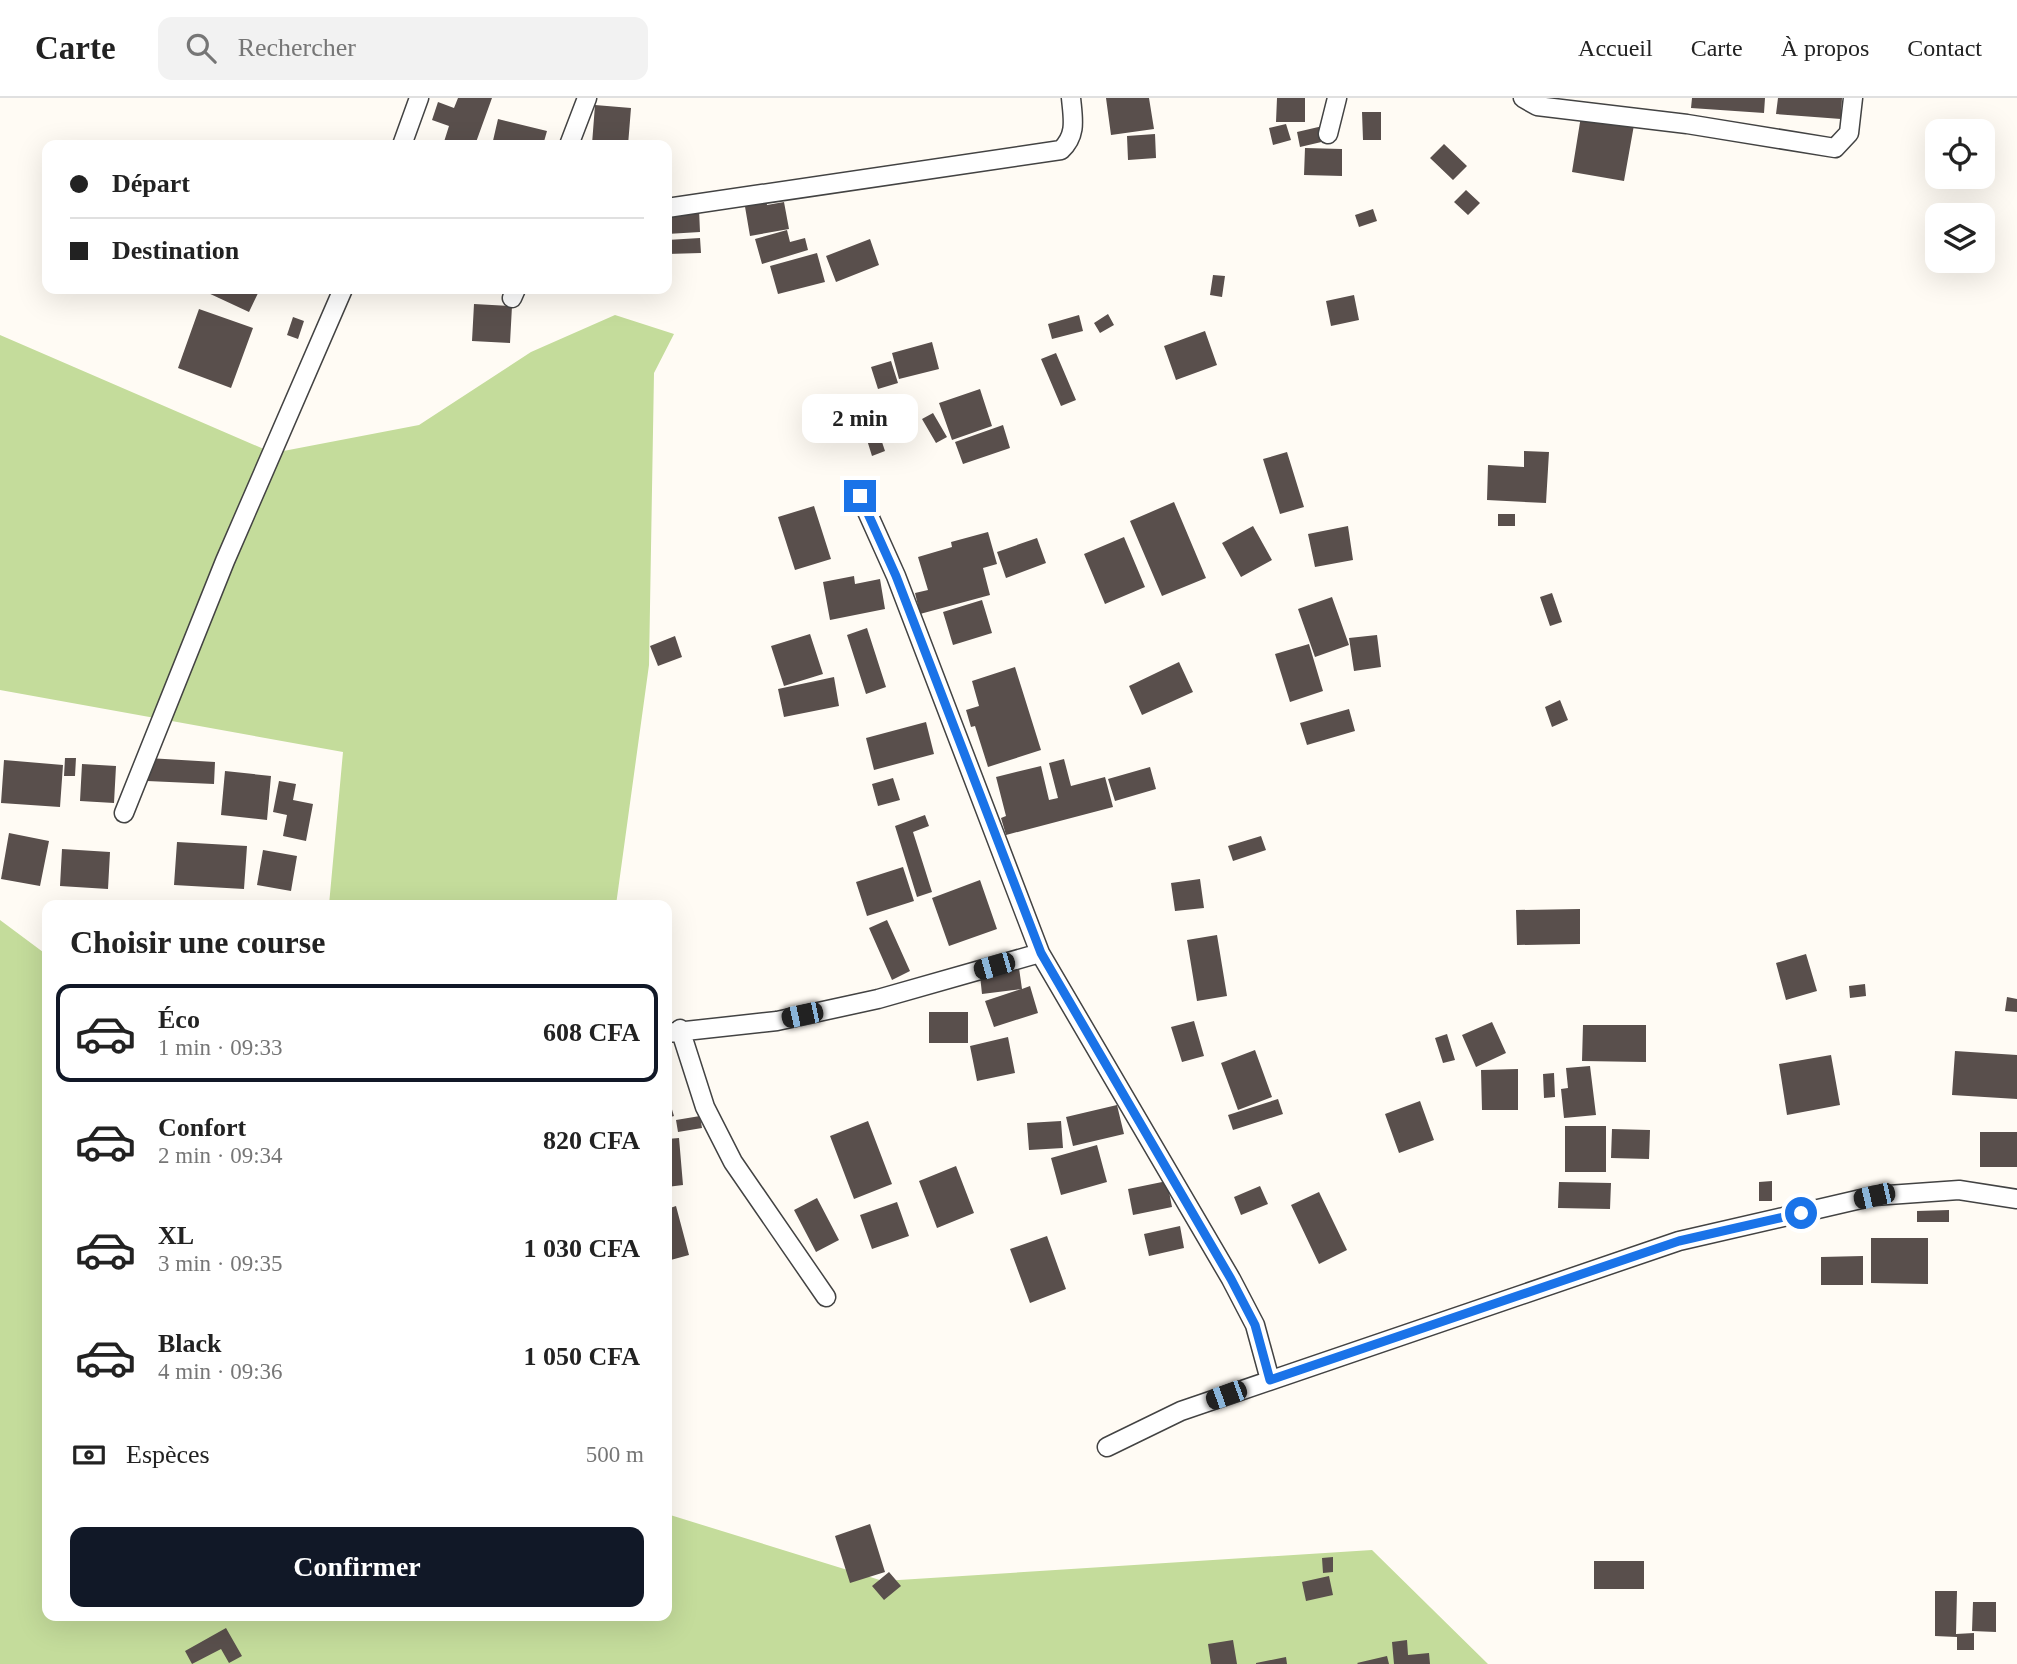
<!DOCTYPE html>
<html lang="fr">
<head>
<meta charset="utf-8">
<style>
	body { margin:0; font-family:Georgia,serif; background:#f2f2f2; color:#222; height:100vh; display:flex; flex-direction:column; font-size:26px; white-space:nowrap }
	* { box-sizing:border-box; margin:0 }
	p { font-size:23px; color:#767676 }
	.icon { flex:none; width:38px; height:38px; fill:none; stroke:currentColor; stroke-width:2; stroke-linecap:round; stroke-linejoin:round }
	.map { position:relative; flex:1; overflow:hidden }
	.side { position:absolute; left:42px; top:802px; width:630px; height:721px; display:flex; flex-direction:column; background:#fff; border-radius:14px; box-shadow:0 7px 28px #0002 }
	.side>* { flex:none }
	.banner { position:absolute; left:42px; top:42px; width:630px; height:154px; border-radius:14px; box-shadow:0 7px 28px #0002; display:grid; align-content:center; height:154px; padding:0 28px; background:#fff }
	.controls { position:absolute; left:1925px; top:21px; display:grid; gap:14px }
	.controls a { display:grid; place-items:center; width:70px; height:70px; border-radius:14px; background:#fff; box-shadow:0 7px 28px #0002; font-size:35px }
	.end { position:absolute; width:32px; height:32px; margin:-16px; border:9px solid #1a73e8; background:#fff; box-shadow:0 0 0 4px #fff }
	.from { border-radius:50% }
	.bubble { position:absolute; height:49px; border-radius:14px; background:#fff; box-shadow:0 7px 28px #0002; font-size:23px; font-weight:700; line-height:49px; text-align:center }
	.car { position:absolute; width:21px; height:42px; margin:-21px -10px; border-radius:9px; box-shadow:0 0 5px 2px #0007; background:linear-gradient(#222 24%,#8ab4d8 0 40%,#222 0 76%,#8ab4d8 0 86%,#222 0) }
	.banner b { display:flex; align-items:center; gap:24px; height:66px; font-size:26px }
	.banner b+b { border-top:2px solid #e0e0e0 }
	.banner i { width:18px; height:18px; background:#222 }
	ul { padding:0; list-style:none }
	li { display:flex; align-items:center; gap:21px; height:98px; margin:0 14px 10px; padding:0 14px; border:4px solid transparent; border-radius:14px }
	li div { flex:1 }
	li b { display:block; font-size:26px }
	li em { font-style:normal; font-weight:700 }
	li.on { border-color:#111827 }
	li>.icon { width:63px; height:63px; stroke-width:1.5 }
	h2 { padding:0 28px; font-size:32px; line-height:84px }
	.pay { display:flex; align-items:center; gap:18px; height:77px; padding:0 28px; font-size:26px }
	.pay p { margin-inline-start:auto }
	.action { display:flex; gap:14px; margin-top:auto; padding:14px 28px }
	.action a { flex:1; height:80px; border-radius:14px; background:#111827; color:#fff; font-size:28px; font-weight:700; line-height:80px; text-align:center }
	header { display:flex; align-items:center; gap:42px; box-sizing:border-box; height:98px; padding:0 35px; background:#fff; border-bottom:2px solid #e0e0e0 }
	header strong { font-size:33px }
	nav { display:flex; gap:38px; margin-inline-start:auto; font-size:24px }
	.search { width:490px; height:63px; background:#f2f2f2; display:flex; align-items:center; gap:18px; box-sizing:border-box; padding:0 24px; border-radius:14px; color:#767676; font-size:26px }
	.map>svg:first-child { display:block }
</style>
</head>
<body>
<header>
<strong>Carte</strong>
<div class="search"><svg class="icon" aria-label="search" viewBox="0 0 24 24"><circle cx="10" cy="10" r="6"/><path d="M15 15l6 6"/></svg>Rechercher</div>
<nav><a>Accueil</a><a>Carte</a><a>À propos</a><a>Contact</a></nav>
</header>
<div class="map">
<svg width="2017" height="1566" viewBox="0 0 2017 1566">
	<rect width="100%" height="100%" fill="#fffbf4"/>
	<path fill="#c4dc9b" d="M615,217L674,236L654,275L649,567L616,807H329L343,654L0,592V237L273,355L419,327L531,254Z
		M0,822L47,857V1517H667V1416L883,1483L1372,1452L1488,1566H0Z"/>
	<path fill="#594f4c" d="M458,0H492L475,47H443L449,28L432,22L438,4L454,10Z
		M1106,0H1149L1154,31L1111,37Z
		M1277,0H1305V24H1276Z
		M1692,0H1765L1764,15L1691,10Z
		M1778,0H1842L1841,21L1776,16Z
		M595,7L631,10L628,47L592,46Z
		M1362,14H1381V42H1363Z
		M1581,18L1634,27L1624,83L1572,74Z
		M498,21L547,33L543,47H492Z
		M1286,26L1291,42L1273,47L1269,30Z
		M1327,27L1330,42L1300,49L1297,34Z
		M1155,36L1156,60L1128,62L1127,38Z
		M1444,46L1467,68L1453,82L1430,60Z
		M1305,50L1342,51V78L1304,77Z
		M1466,92L1480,105L1468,117L1454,104Z
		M765,93L767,107L784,104L789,131L750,138L743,97Z
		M699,111L700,134L667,136V113Z
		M1373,111L1377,123L1359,129L1355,117Z
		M787,132L790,144L805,140L808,152L762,166L755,141Z
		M700,140L701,155L667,156V142Z
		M870,141L879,167L836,184L826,158Z
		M817,155L825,184L778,196L770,168Z
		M1213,177L1225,178L1222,199L1210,197Z
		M208,191H260L249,214L206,194Z
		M1354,197L1359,222L1331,228L1326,203Z
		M474,206L512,208L510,245L472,243Z
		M199,211L253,230L231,290L178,270Z
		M1108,216L1114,227L1100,235L1094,225Z
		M1079,217L1083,233L1052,241L1048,226Z
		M293,219L304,223L298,241L287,237Z
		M1205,233L1217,267L1176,282L1164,248Z
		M932,244L939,271L899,281L892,255Z
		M1056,255L1076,302L1061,308L1041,261Z
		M891,263L898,285L878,291L871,269Z
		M980,291L992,328L952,342L939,305Z
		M933,315L947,339L936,345L922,321Z
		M1003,327L1010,350L963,366L955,344Z
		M880,338L885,353L872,358L867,342Z
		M1524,353L1549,354L1546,405L1487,402L1488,367L1524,369Z
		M1287,354L1304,409L1280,416L1263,361Z
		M1174,404L1206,480L1162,498L1130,423Z
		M814,408L831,461L795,472L778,419Z
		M1498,416H1515V428H1498Z
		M1253,428L1272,462L1241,479L1222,445Z
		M1348,428L1353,462L1315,469L1308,436Z
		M988,434L997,466L983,470L990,497L920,516L915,495L928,492L918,459L952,449L951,444Z
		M1124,439L1145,489L1105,506L1084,456Z
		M1037,440L1046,465L1006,480L997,454Z
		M854,478L855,486L880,481L885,511L830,522L823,484Z
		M1552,495L1562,524L1550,528L1540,499Z
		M1332,499L1349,547L1315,559L1298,511Z
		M982,502L992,535L953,547L943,514Z
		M867,530L886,589L866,596L847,537Z
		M810,536L823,576L784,588L771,548Z
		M1377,537L1381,569L1354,573L1349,540Z
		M675,538L682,559L658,568L650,548Z
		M1309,546L1323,593L1290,604L1275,556Z
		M1179,564L1193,594L1142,617L1129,588Z
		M1015,569L1041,652L988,669L975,628L971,629L966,612L979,608L972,583Z
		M834,579L839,608L784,619L778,591Z
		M1560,602L1568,622L1552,629L1545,609Z
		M1349,611L1355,633L1307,647L1300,625Z
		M926,624L934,656L874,672L866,640Z
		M65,660H76L75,678H64Z
		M148,660L215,664L214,686L147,683Z
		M1064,661L1071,688L1105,679L1113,709L1006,737L1001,720L1006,718L996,679L1041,668L1049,702L1058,700L1049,665Z
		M4,662L63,667L60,709L1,705Z
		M82,666L116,668L114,705L80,703Z
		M1150,669L1156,691L1115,703L1108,681Z
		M225,673L271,678L267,722L221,717Z
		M893,680L900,702L878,708L872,686Z
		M279,683L296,686L293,702L313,706L306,743L283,738L287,717L273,714Z
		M925,717L929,728L913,734L932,794L917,799L895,728Z
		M9,735L49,743L40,788L1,781Z
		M1261,738L1266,752L1233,763L1228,748Z
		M177,744L247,748L244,791L174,787Z
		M62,751L110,754L108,791L60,788Z
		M263,752L297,758L291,793L257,787Z
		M903,769L914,803L867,818L856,784Z
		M1200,781L1204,810L1175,813L1171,785Z
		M980,782L997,831L949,848L932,800Z
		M63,802L109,805V807H63Z
		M1580,811V846L1517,847L1516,812Z
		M887,822L910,873L892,882L869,830Z
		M1217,837L1227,898L1197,903L1187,842Z
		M1806,856L1817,893L1786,902L1776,865Z
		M1018,863L1022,891L1030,888L1038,915L994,929L985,903L1021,891L982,896L979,868Z
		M1865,886L1866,898L1850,900L1849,888Z
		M2007,899L2017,901V914L2005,913Z
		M929,914H968V945H929Z
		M1194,923L1204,958L1182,964L1171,929Z
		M1492,924L1506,955L1476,969L1462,937Z
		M1583,927H1646V964L1582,963Z
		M1447,936L1455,962L1443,965L1435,940Z
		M1008,939L1015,975L977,983L970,948Z
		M1255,952L1272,999L1238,1012L1221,965Z
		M1955,953L2017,957V1001L1952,997Z
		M1831,957L1840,1007L1787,1017L1779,966Z
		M1590,968L1596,1017L1564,1020L1561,991L1568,990L1566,970Z
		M1518,971V1012H1482L1481,972Z
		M1554,975L1555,999L1544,1000L1543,976Z
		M667,995L674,1018L667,1020Z
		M1278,1001L1283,1016L1233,1032L1228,1017Z
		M1420,1003L1434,1042L1399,1055L1385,1016Z
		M1117,1007L1124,1036L1073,1048L1066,1019Z
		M700,1018L702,1030L678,1034L676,1022Z
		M868,1023L892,1086L854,1101L830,1038Z
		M1061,1023L1063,1050L1029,1052L1027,1025Z
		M1565,1028H1606V1074H1565Z
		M1612,1031L1650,1032L1649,1061L1611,1060Z
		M1980,1034H2017V1069H1980Z
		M679,1040L683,1087L667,1089V1041Z
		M1097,1047L1107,1084L1061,1097L1051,1060Z
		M956,1068L974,1115L937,1130L919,1083Z
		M1167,1083L1172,1109L1133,1117L1128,1091Z
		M1772,1083V1103H1759V1084Z
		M1559,1084L1611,1085L1610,1111L1558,1110Z
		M1260,1088L1268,1106L1241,1117L1234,1099Z
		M1319,1094L1347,1152L1319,1166L1291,1107Z
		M817,1100L839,1142L816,1154L794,1112Z
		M897,1104L909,1138L872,1151L860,1117Z
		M676,1108L689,1157L667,1163V1111Z
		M1949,1112V1124H1917V1113Z
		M1180,1128L1184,1150L1149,1158L1144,1136Z
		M1047,1138L1066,1191L1030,1205L1010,1151Z
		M1871,1140H1928V1186L1871,1185Z
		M1863,1158V1187H1821V1159Z
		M870,1426L885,1474L850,1485L835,1438Z
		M1333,1459V1474L1323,1475L1322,1460Z
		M1594,1463H1644V1491H1594Z
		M889,1474L901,1488L884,1502L872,1488Z
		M1329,1478L1333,1497L1306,1503L1302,1484Z
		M1935,1493H1957L1956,1536L1974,1535V1552H1957V1539L1935,1538Z
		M1973,1504H1996V1534L1972,1533Z
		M226,1530L242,1558L229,1565L221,1551L192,1566L185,1553Z
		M1233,1542L1237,1566H1211L1208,1546Z
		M1407,1542L1408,1557L1429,1555L1430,1566H1394L1392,1544Z
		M1387,1558L1389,1566H1358L1357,1565Z
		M1286,1559L1287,1566H1256V1565Z"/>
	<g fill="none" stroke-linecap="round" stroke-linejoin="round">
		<g stroke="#434343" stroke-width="21">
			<path id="street" d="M1523,0L1537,8L1687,26L1835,50L1849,35L1853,0
				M1328,36L1337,0
				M402,47L419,0
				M569,47L587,0
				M667,110L1061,52C1077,37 1073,21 1071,0
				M512,200L516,191
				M860,398L896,478L1040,855L1231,1181L1255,1227L1270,1282
				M124,715L225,463L343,191
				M680,931L705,1009L733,1064L826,1199
				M667,935L777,923L878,901L1040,855
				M1107,1349L1181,1313L1679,1143L1874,1098L1959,1092L2017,1101"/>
		</g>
		<use href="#street" stroke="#fff" stroke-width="18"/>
	</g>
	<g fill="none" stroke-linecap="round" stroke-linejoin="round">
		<path stroke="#1a73e8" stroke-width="9" d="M860,398L896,478L1041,855L1231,1181L1255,1227L1270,1282L1679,1143L1801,1115"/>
	</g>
</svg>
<div class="controls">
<a><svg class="icon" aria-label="locate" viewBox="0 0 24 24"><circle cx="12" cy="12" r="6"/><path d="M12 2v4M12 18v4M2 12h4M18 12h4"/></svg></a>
<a><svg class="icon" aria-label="layers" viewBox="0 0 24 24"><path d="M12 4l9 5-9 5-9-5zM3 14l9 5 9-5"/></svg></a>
</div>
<i class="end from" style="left:1801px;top:1115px"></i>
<i class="end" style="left:860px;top:398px"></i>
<div class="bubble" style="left:802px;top:296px;width:116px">2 min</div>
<i class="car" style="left:994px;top:868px;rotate:254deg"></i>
<i class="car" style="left:802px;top:917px;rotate:258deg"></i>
<i class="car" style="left:1874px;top:1098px;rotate:257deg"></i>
<i class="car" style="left:1226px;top:1297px;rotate:250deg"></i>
<div class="banner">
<b><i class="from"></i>Départ</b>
<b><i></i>Destination</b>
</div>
<section class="side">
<h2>Choisir une course</h2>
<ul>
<li class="on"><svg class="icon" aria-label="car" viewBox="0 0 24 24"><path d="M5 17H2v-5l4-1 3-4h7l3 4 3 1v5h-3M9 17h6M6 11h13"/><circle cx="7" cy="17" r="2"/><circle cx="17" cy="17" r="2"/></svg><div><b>Éco</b><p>1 min · 09:33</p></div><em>608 CFA</em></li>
<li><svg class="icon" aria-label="car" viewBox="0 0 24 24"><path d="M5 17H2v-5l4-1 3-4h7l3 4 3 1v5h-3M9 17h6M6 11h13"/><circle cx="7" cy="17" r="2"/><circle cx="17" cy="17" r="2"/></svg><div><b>Confort</b><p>2 min · 09:34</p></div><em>820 CFA</em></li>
<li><svg class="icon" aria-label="car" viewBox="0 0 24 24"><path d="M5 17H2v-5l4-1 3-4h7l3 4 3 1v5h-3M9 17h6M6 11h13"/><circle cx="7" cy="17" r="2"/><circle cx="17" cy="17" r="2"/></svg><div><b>XL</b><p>3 min · 09:35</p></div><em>1 030 CFA</em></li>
<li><svg class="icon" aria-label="car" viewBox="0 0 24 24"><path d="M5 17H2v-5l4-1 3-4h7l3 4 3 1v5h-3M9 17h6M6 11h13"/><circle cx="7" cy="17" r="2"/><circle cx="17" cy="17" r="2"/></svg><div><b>Black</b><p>4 min · 09:36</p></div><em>1 050 CFA</em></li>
</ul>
<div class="pay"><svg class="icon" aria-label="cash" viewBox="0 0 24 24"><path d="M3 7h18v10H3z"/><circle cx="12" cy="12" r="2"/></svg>Espèces<p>500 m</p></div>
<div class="action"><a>Confirmer</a></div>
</section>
</div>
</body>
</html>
